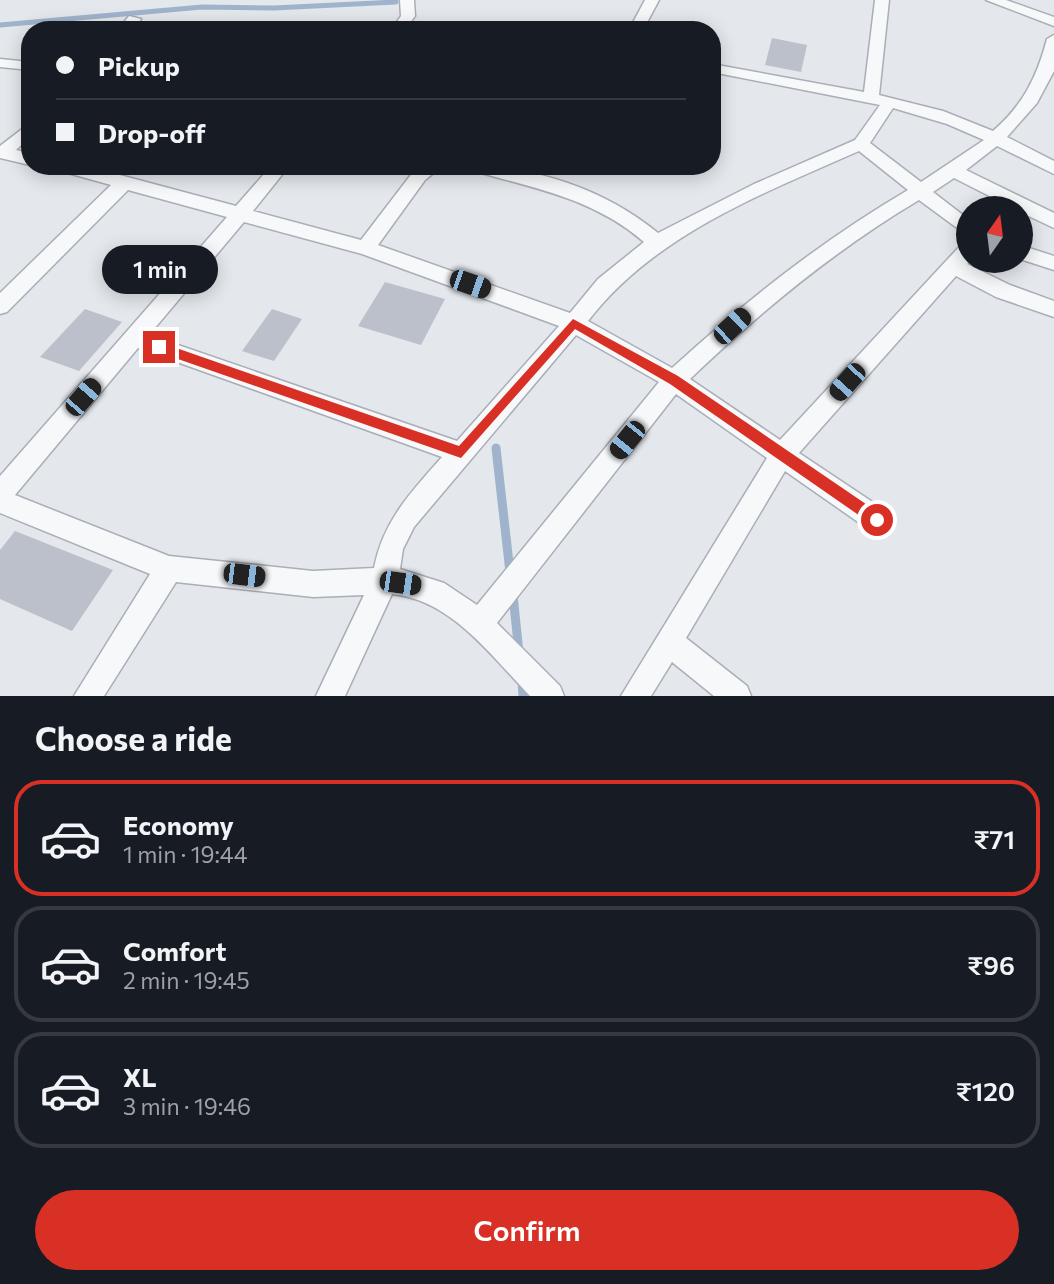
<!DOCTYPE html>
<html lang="en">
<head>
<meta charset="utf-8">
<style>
	body { margin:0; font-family:Commissioner,sans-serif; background:#20242c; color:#f1f3f6; height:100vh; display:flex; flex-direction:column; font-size:26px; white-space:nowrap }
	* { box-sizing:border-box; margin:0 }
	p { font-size:23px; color:#9ea1a6 }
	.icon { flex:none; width:38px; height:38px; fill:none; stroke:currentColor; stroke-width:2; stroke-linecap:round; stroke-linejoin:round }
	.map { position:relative; height:696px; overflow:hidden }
	.side { display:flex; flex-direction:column; background:#171b24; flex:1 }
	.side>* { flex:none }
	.top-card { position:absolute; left:21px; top:21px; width:700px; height:154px; border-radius:28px; box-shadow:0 4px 18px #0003; display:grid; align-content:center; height:154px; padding:0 35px; background:#171b24 }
	.needle { width:46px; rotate:14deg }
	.controls { position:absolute; left:956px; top:196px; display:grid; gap:14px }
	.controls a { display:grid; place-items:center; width:77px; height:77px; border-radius:50%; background:#171b24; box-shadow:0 4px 18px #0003; font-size:35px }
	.end { position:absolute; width:32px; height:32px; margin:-16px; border:9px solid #d93025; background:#fff; box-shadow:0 0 0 4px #fff }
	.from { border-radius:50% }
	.bubble { position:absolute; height:49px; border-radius:24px; background:#171b24; box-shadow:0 4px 18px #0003; font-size:23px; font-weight:600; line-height:49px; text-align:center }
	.car { position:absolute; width:21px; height:42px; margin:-21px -10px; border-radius:9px; box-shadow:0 0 5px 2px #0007; background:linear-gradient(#222 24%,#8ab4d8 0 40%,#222 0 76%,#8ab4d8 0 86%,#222 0) }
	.top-card b { display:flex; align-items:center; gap:24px; height:66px; font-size:26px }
	.top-card b+b { border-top:2px solid #363941 }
	.top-card i { width:18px; height:18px; background:#f1f3f6 }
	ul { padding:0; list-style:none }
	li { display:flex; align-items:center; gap:21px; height:116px; margin:0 14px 10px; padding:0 21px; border:4px solid #363941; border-radius:28px }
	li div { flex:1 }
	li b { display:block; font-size:26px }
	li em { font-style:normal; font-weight:600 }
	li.on { border-color:#d93025 }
	li>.icon { width:63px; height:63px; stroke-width:1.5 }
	h2 { padding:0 35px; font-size:32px; line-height:84px }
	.primary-button { display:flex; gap:14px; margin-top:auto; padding:14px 35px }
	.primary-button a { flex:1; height:80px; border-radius:42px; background:#d93025; color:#fff; font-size:28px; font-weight:600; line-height:80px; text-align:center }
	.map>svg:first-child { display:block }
</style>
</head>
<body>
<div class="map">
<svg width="1054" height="696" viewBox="0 0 1054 696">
	<rect width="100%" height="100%" fill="#e4e7ec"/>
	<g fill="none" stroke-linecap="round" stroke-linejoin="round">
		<path stroke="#9fb4cc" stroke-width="5" d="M0,25L202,7L274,8L396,2"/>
		<path stroke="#9fb4cc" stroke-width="9" d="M496,448L510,572
			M513,595L519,653
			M522,682L523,696"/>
	</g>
	<path fill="#bbc0ca" d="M772,38L807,45L801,72L765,65Z
		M385,282L445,299L421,345L358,326Z
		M85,309L122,322L79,371L40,357Z
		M272,309L302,319L274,361L242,351Z
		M15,531L113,570L72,631L0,599V550Z"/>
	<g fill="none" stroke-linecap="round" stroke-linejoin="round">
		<g stroke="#a9aeb7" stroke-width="3">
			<path id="minor" d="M400,0H414L415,16L405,30H391L401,16Z
				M645,0H659L643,30H629Z
				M875,0H889L879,95L943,111L993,131C1023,105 1037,77 1047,39L1054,35V71L1037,103L1007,137L1054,161V174L997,146L966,170L1054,213V228L1020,212V208H1013L954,178L933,192L968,219V236L919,200C835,250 761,311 690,379L780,440L946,261L961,245L968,243L970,261L967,264L1010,285L1054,301V317L996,297L956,276L799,453L886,511L889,520L886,529L877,532L868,529L785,471L686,638L747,686L751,696H714L672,662L651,696H621L767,458L676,394L497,623L560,686L564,696H530C491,656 452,600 392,594L345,696H316L364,595L313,597L176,582L104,696H74L150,574L0,513V476L227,217L128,190L7,312L0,314V293L111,185L57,170L55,166H86L236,206L271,166H289L253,211L361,240L413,172L421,166H442L425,180L378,245L570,313L598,279L644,242C593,198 533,188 470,170L468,166C536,166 606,190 658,233L754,184L855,140L880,105L712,72V64L864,92ZM893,108L947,124L984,140L921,182L870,143ZM859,151L908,190C821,241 746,301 672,368L588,321C655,234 762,194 859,151ZM244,222L362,254L559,326L457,441L149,335ZM576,335L659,382L477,605L444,583L400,569L403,549L414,527ZM138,348L442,457C411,492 383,521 374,568L313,571L169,556L15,495Z
				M986,0H1006L1054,17V26Z
				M129,16L141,19L133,30H118Z
				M0,59L30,62V70L0,67Z
				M30,123V137L16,150L30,153V165L0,158V146Z
				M1020,245L1054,256V270L1020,259Z"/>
		</g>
		<use href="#minor" fill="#f7f8fa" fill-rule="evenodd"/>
	</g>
	<path fill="#d93025" d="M573,319L678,376L882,515V525H873L670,384L575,329L461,458L155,351L153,347L159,342L459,446Z"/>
</svg>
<div class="controls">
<a><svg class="needle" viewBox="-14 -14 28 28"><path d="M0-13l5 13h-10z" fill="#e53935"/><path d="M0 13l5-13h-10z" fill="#9ea1a6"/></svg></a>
</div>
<i class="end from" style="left:877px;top:520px"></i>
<i class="end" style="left:159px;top:347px"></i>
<div class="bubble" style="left:102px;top:245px;width:116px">1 min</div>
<i class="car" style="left:470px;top:284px;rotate:109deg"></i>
<i class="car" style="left:732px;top:326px;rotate:47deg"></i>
<i class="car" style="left:847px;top:382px;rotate:222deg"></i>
<i class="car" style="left:83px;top:397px;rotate:41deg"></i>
<i class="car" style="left:627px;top:440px;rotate:219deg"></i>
<i class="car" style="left:244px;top:575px;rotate:97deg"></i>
<i class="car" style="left:400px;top:583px;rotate:98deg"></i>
<div class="top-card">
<b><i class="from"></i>Pickup</b>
<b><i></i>Drop-off</b>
</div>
</div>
<section class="side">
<h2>Choose a ride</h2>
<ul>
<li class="on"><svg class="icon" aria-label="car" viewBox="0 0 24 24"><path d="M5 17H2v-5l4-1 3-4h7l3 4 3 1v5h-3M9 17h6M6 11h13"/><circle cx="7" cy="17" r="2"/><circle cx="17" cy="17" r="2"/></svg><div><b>Economy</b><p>1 min · 19:44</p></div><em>₹71</em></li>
<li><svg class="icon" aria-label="car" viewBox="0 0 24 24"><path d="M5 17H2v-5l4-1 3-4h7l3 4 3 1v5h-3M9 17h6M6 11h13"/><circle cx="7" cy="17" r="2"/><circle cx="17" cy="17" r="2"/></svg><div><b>Comfort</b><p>2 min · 19:45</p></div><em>₹96</em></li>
<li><svg class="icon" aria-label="car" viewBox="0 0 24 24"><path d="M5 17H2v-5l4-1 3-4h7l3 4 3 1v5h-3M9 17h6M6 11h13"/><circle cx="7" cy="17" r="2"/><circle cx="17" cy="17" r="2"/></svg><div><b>XL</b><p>3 min · 19:46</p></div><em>₹120</em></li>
</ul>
<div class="primary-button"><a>Confirm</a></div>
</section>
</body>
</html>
